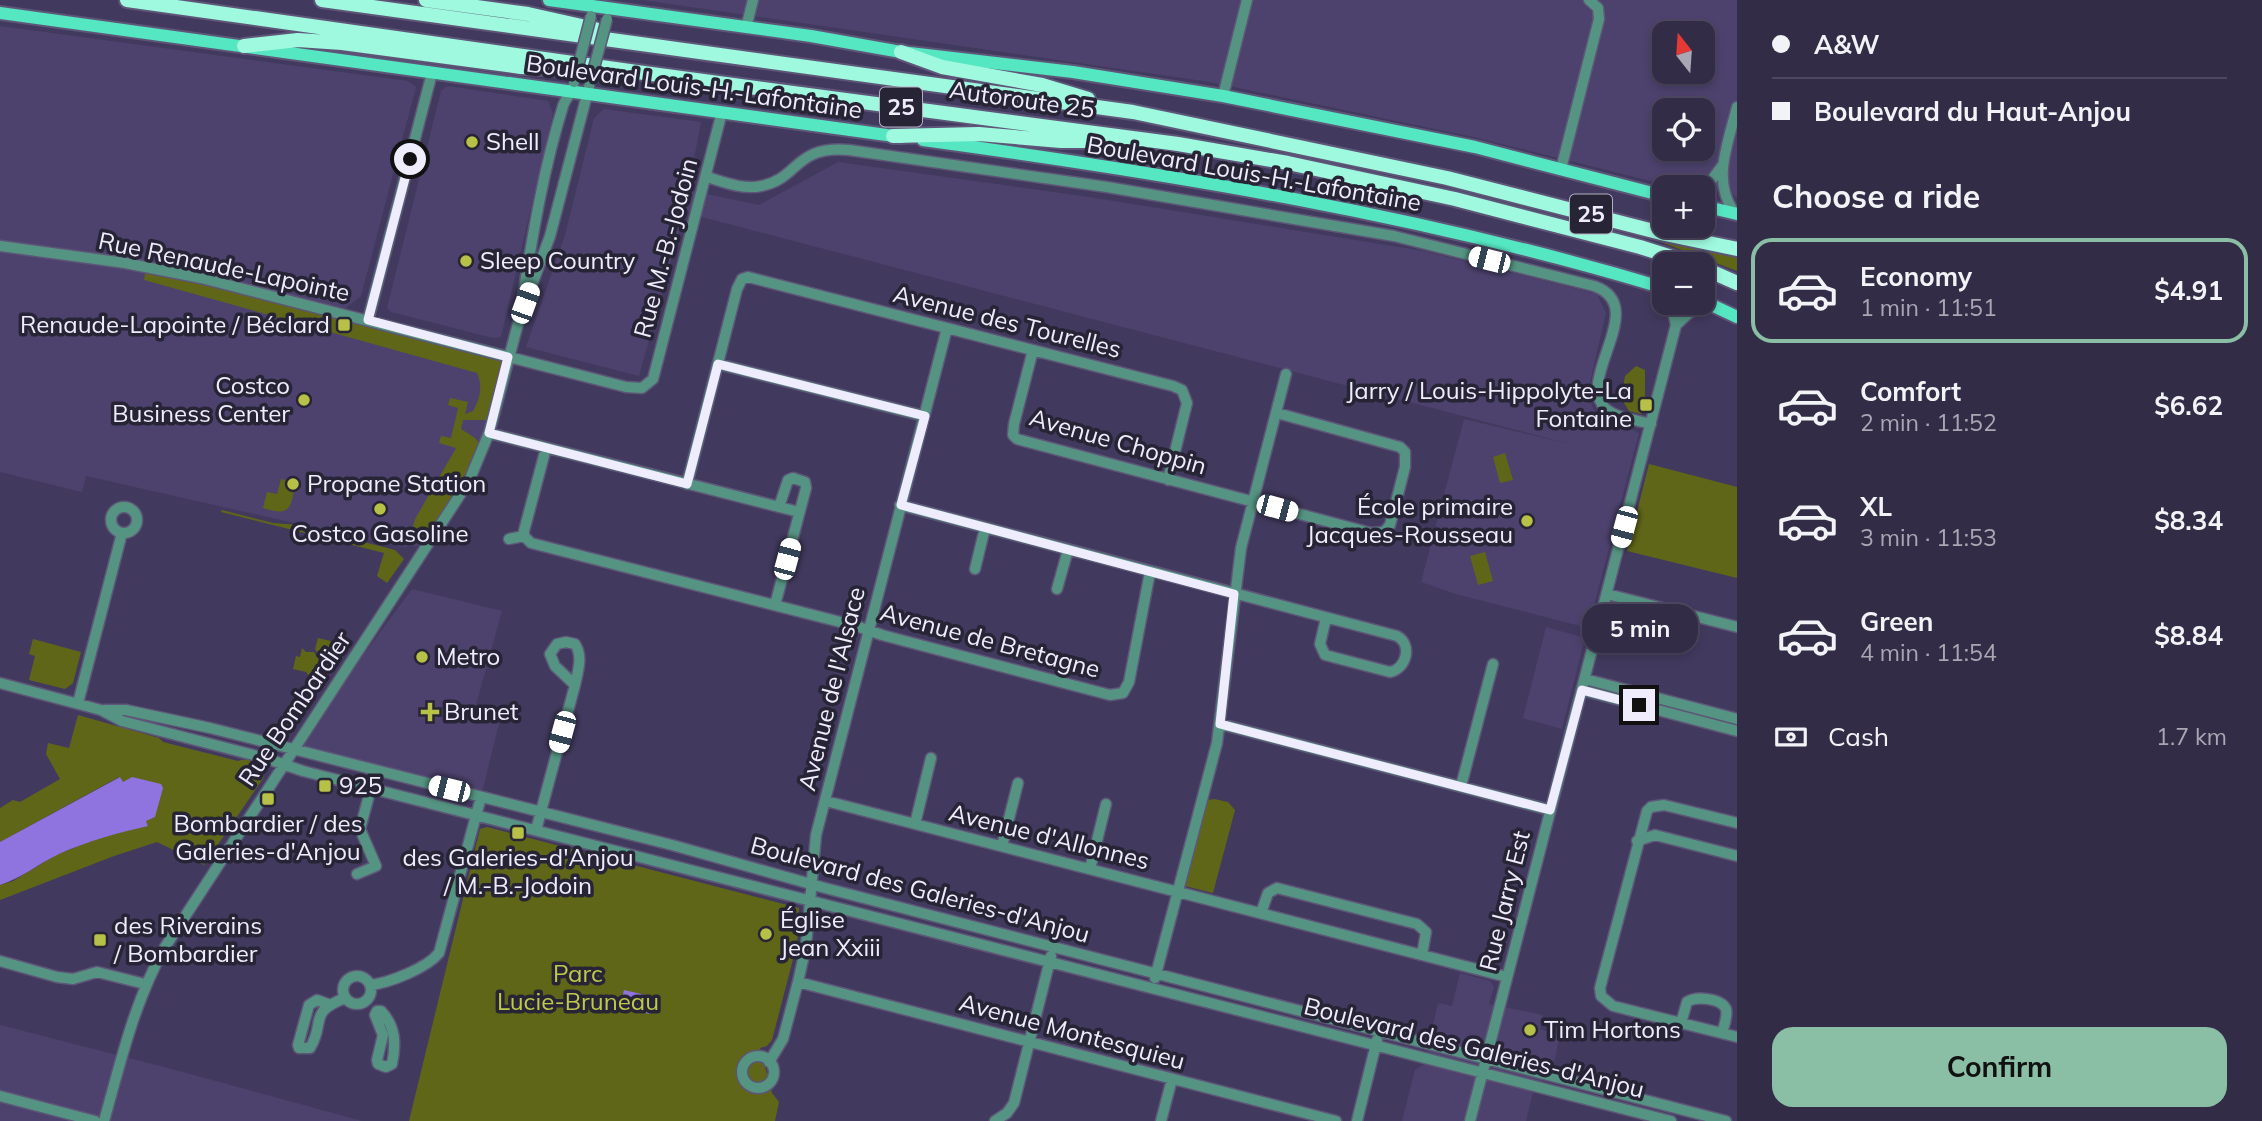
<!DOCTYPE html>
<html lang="en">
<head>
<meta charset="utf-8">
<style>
	body { margin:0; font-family:Mulish,sans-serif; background:#3d3851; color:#f1f3f6; height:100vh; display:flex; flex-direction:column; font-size:26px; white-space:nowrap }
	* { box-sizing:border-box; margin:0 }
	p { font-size:23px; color:#a8a7b3 }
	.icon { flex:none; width:38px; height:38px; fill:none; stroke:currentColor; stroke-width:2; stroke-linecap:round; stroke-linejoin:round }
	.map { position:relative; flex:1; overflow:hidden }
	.drawer { display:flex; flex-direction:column; background:#322c46; width:525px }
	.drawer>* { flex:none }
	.guide { display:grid; align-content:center; height:154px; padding:0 35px; background:#322c46 }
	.needle { width:46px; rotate:343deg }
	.tools { position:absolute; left:1652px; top:21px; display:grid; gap:14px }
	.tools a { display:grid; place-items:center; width:63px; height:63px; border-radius:14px; background:#322c46; box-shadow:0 4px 10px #0003,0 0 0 2px #4d485f; font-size:35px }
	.end { position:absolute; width:32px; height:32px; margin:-16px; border:9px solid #efecfe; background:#111; box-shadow:0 0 0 4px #111 }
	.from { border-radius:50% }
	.bubble { position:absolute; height:49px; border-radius:21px; background:#322c46; box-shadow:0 4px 10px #0003,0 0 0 2px #4d485f; font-size:23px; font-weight:700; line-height:49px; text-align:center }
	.car { position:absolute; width:21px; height:42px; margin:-21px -10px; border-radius:9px; box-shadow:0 0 5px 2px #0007; background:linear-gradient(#fff 24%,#345 0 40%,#fff 0 76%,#345 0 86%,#fff 0) }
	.guide b { display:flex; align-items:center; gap:24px; height:66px; font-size:26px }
	.guide b+b { border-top:2px solid #4d485f }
	.guide i { width:18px; height:18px; background:#f1f3f6 }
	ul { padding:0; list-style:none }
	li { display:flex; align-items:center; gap:21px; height:105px; margin:0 14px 10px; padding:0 21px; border:4px solid transparent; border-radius:21px }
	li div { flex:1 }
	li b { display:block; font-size:26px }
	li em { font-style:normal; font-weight:700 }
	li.current { border-color:#8abfa5 }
	li>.icon { width:63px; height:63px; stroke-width:1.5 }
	h2 { padding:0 35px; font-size:32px; line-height:84px }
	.pay { display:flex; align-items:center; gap:18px; height:77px; padding:0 35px; font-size:26px }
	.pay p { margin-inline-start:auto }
	.button { display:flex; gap:14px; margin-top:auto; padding:14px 35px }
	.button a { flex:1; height:80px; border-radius:21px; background:#8abfa5; color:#111; font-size:28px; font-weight:700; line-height:80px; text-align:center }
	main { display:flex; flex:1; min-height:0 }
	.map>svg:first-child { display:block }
</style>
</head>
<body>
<main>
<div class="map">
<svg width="1737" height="1121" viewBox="0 0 1737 1121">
	<rect width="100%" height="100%" fill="#423a5e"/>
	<path fill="#4c426d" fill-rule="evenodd" d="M642,0H1737V198L1733,194L1697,184L1690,187H1675L1473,137L1210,82ZM1664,33H1703V72H1664ZM1664,110H1703V149H1664Z
		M0,26L408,81L416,87L361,296L340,313L508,357L489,433L428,545L401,547L86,476L82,492L0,472Z
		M447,86L548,101L553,113L501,337L493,338L391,312L387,308L441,91Z
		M604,109L701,122L688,190L759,205L838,162L1089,197L1424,251L1597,294L1606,313L1587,395L1594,410L1639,433L1588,628L1456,594L1421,582L1464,419L1574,445L702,217L685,210L639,376L526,347L565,235L594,118Z
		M412,589L502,611L474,712L500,719L481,797L293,750Z
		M1546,627L1585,638L1562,729L1523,718Z
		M1460,973L1490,981L1494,987L1489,1004L1543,1015L1540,1029L1560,1035L1553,1068L1533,1092L1526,1121H1402L1415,1070L1424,1064L1438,1003L1452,1006Z
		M0,1025L164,1067L362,1121H0Z"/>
	<path fill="#606617" d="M1658,239L1737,258V271L1658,241Z
		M146,267L508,357L493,420H463L461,429L475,438L483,448L428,545L410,538L415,519L456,448L439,443L441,436L451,438L458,408L448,405L450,398L468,402L465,414L473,411C480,400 483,385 477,373L144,280Z
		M1636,366L1645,370V401L1643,405L1645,409L1641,414L1629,411L1621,398L1625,376Z
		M1505,453L1513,480L1500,483L1493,457Z
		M1649,464L1737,487V578L1627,551Z
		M281,479L296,482C290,508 292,517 263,508L267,492L277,494Z
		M222,510L273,523L298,525L395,550L404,559L387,583L377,576L384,553L221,512Z
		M1485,552L1493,581L1478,585L1470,556Z
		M318,638L347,645L329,673L315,649Z
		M33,639L81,652L73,683L65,689L29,680L35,656L29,654Z
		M302,648L306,652H314L328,674L292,729L283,724L312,679L306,672L293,669L296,656L300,657Z
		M78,715L159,738L163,742L238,761C246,758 258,761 263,767L264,777L204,865L157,842L114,856L0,900V885L13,881L56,855L96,839L148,825L119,777L0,842V808L13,800L20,802L60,779L46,754L48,743L69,748Z
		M1214,799L1228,802L1235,810L1213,893L1181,885L1201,801Z
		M487,827L799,908L797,944L772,1040L767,1046L760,1048L772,1093L779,1102L775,1121H409L480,829Z"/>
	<path fill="#8f73de" d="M120,777L123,782L132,777L161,784L163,788L155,817L146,821L148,826C117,833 88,841 59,854C38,864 22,878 0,885V842Z
		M624,990L654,997L649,1014L620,1006Z"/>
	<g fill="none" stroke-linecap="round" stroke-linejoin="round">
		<g stroke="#5e5678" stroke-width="13">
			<path id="minor" d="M746,28L753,0
				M1223,96L1247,0
				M1561,169L1599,19L1598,8L1589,0
				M707,177C724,182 743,190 761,186C799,179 794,145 849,150L1107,187L1394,236L1594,286C1651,306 1575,378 1605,408C1615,418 1637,420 1651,424
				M1703,192L1722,166
				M1735,214C1711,180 1728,144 1737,107
				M0,246L125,263L201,278L626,387L642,388L653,379L722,112
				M523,296C533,232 544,167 563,106C565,99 571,94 573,87
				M368,320L432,73
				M1676,325L1689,313L1708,303
				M1033,350L1014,424L1013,435L1017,439L1371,533L1384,532L1390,525L1405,467V452L1400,447L1277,413
				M718,364L924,416
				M489,433L799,512
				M546,448L524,531V536L531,543L856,626L882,635L1110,695L1123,693L1129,682L1150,572
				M687,484L737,289L742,279L748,277L1173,386L1182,390L1187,403L1168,480
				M900,505L1397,636C1413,645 1406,669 1390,672L1325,655L1320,644L1326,618
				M111 520a13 13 0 1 1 26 0a13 13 0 1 1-26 0Z
				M509,539L524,536
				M975,569L985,528
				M1057,589L1068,550
				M1607,594L1737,627
				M775,605L806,488L805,482L793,478L788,480L779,507
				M1585,679L1737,719
				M0,683L101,710L122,721L265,758L303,771L1671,1121
				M1582,690L1737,731
				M78,703L122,533
				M105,710H126L210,728L672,845L825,888L1726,1121
				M1220,724L1550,810
				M1461,786L1493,664
				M826,801L1507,977
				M1737,823L1664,805L1651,807L1647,811L1600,988L1601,996L1613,1006L1737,1037
				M915,824L931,758
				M536,830L575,685C578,671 583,656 575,644L566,642L557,644L550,654L555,666L575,685
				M1637,841L1655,835L1737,856
				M1002,846L1018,783
				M1090,869L1106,804
				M357,874L376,866L360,829L371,788
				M1261,913L1268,893L1277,888L1417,924L1426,932L1422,955
				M0,961L57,977L73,979L97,972L145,984
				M343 990a14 14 0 1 1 28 0a14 14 0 1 1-28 0Z
				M1155,978L1217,743L1241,548L1286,374
				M798,982L1336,1121
				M370,985C389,983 427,968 439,953L481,797
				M328,1004L317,1000L309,1005L298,1045L299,1048H310C326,1022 307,1013 345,998
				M377,1011H381C396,1027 396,1044 392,1064L386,1067L378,1064L377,1060L383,1035L375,1015Z
				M1681,1023L1687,1002C1696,996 1721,998 1726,1009C1728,1016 1724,1026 1722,1033
				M742 1072a16 16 0 1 1 32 0a16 16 0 1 1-32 0Z
				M769,1062L783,1039L798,982L806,946L816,835L947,328
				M0,1096L95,1121
				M104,1121C121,1061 134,1002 165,947L469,481L489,433L519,320L550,236L589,87
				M995,1121L1007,1113L1014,1103L1051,956
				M1161,1121L1172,1079
				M1357,1121L1377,1040
				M1470,1121L1676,325L1671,303"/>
		</g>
		<g stroke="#5e5678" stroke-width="16">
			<path id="major" d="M549,0L811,36L901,52L1073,72L1223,96L1475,147L1664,196
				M0,13L901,137
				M923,140C1172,174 1423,215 1664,288
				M1703,206L1737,214
				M1703,301L1737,317"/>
		</g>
		<g stroke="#5e5678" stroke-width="18">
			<path id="highway" d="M127,0L644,73L1178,144L1288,163L1455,199L1640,247L1694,264
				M322,0L1133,112L1447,178L1665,234L1737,249
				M426,0L528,14L595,29
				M244,46L298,40L342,43L521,67L569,69
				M901,52L942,67L1042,85L1088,99
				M893,136L979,134L1061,141H1101
				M1703,268L1737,283"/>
		</g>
		<use href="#minor" stroke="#559482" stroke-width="10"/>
		<use href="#major" stroke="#55e6c2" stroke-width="12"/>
		<use href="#highway" stroke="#9ff9df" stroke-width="14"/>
		<g stroke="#5e5678" stroke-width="13" stroke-linecap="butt">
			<path id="minor-bridge" d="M574,82L591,16
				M590,83L607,19"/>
		</g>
		<use href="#minor-bridge" stroke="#559482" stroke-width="10"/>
	</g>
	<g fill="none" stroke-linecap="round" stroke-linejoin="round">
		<path stroke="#efecfe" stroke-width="9" d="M410,159L368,320L508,357L489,433L687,484L718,364L925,416L901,505L1234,594L1220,724L1550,810L1582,690L1639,705"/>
	</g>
	<g fill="#b7c147" stroke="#272435" stroke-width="2.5">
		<circle cx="472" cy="142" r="7"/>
		<circle cx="466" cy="261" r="7"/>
		<rect x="337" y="318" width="14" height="14" rx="3.5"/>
		<circle cx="304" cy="400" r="7"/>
		<rect x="1639" y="398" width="14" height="14" rx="3.5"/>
		<circle cx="293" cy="484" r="7"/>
		<circle cx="380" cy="509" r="7"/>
		<circle cx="1527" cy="521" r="7"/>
		<circle cx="422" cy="657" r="7"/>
		<path d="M426.5 701.5h7v7h7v7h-7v7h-7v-7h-7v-7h7z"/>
		<rect x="318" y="779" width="14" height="14" rx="3.5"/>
		<rect x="261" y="792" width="14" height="14" rx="3.5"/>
		<rect x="511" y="826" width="14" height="14" rx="3.5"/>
		<circle cx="766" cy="934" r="7"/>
		<rect x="93" y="933" width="14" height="14" rx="3.5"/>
		<circle cx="1530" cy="1030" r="7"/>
	</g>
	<g text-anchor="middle" stroke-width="7" stroke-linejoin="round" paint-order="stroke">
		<g fill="#272435" stroke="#b3b0c2" stroke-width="2">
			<rect x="880" y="87.5" width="42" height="39" rx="5"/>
			<rect x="1570" y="194.5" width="42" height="39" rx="5"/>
		</g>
		<g font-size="23" font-weight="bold" fill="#efecfe">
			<text x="901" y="115">25</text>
			<text x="1591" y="222">25</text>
		</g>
		<g font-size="24" fill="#efecfe" stroke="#272435">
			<text transform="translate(694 87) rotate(8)" y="8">Boulevard Louis-H.-Lafontaine</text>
			<text transform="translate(1022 100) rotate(8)" y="8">Autoroute 25</text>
			<text transform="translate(1254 174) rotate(10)" y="8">Boulevard Louis-H.-Lafontaine</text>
			<text transform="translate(666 248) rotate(-75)" y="8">Rue M.-B.-Jodoin</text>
			<text transform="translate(224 267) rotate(12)" y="8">Rue Renaude-Lapointe</text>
			<text transform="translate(1007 322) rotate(14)" y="8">Avenue des Tourelles</text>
			<text transform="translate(1118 442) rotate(16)" y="8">Avenue Choppin</text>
			<text transform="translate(990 641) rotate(15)" y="8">Avenue de Bretagne</text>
			<text transform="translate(832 689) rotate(-76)" y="8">Avenue de l'Alsace</text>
			<text transform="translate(295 709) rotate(-56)" y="8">Rue Bombardier</text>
			<text transform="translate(1049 837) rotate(14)" y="8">Avenue d'Allonnes</text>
			<text transform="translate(920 890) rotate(15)" y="8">Boulevard des Galeries-d'Anjou</text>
			<text transform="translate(1505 901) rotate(-76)" y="8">Rue Jarry Est</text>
			<text transform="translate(1072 1032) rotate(15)" y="8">Avenue Montesquieu</text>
			<text transform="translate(1474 1048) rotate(14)" y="8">Boulevard des Galeries-d'Anjou</text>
		</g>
		<g font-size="24" fill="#efecfe" stroke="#272435" text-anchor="start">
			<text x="486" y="150">Shell</text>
			<text x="480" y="269">Sleep Country</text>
			<text x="330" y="333" text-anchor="end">Renaude-Lapointe / Béclard</text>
			<text x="290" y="394" text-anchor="end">Costco<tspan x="290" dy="28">Business Center</tspan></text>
			<text x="1632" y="399" text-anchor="end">Jarry / Louis-Hippolyte-La<tspan x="1632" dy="28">Fontaine</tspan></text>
			<text x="307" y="492">Propane Station</text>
			<text x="1513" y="515" text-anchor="end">École primaire<tspan x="1513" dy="28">Jacques-Rousseau</tspan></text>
			<text x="380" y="542" text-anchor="middle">Costco Gasoline</text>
			<text x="436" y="665">Metro</text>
			<text x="444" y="720">Brunet</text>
			<text x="339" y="794">925</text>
			<text x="268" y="832" text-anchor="middle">Bombardier / des<tspan x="268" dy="28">Galeries-d'Anjou</tspan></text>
			<text x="518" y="866" text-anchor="middle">des Galeries-d'Anjou<tspan x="518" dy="28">/ M.-B.-Jodoin</tspan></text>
			<text x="780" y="928">Église<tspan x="780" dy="28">Jean Xxiii</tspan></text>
			<text x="114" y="934">des Riverains<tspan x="114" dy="28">/ Bombardier</tspan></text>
			<text x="1544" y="1038">Tim Hortons</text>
		</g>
		<g font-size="24" fill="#bfc94a" stroke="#272435">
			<text x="578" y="982">Parc<tspan x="578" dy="28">Lucie-Bruneau</tspan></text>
		</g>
	</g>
</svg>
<div class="tools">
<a><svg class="needle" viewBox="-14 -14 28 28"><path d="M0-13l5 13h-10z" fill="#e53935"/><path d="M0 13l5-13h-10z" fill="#a8a7b3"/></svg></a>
<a><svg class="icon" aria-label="locate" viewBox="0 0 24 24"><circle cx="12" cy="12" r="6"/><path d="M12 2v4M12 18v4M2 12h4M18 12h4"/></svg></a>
<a>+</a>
<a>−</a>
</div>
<i class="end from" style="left:410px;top:159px"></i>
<i class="end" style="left:1639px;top:705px"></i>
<div class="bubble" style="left:1582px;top:604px;width:116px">5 min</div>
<i class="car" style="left:1489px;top:260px;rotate:284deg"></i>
<i class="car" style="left:525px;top:303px;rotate:20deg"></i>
<i class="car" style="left:1277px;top:508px;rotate:105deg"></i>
<i class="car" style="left:1624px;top:527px;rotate:195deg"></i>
<i class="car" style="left:787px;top:559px;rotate:15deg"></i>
<i class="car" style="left:562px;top:732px;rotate:195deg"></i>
<i class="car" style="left:449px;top:789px;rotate:284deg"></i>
</div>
<section class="drawer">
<div class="guide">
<b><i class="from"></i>A&amp;W</b>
<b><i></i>Boulevard du Haut-Anjou</b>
</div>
<h2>Choose a ride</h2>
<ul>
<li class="current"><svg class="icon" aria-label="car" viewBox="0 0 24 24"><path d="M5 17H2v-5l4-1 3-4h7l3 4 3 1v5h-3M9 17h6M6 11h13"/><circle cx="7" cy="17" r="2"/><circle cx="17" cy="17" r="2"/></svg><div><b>Economy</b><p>1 min · 11:51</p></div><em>$4.91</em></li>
<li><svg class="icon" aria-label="car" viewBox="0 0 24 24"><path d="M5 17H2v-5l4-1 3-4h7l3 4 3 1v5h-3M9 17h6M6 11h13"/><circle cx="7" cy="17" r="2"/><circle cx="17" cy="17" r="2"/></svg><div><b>Comfort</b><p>2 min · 11:52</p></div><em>$6.62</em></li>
<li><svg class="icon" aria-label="car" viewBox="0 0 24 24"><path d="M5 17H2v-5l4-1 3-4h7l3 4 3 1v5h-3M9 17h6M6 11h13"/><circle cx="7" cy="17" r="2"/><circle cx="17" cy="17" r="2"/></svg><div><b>XL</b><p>3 min · 11:53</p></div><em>$8.34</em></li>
<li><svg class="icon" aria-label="car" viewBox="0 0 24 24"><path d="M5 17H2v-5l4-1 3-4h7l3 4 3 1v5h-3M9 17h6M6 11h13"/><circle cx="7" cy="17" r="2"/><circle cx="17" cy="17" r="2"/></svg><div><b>Green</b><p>4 min · 11:54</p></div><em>$8.84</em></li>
</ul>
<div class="pay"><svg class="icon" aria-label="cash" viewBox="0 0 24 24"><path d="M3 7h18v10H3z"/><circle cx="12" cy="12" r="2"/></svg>Cash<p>1.7 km</p></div>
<div class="button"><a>Confirm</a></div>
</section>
</main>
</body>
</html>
